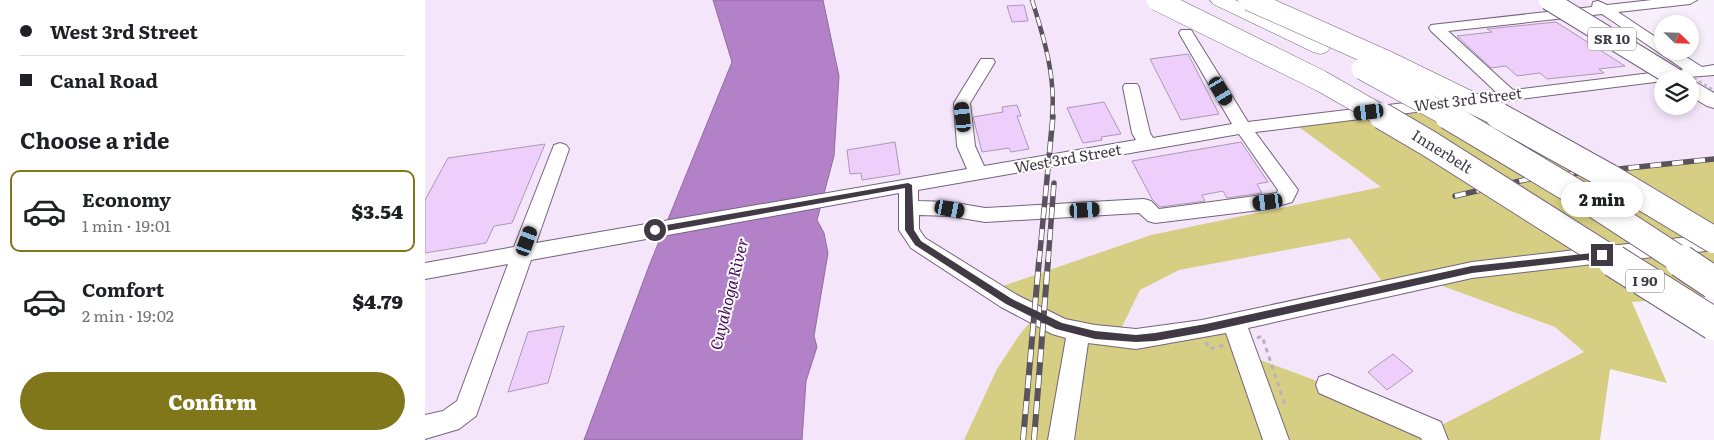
<!DOCTYPE html>
<html lang="en">
<head>
<meta charset="utf-8">
<style>
	body { margin:0; font-family:Literata,serif; background:#f2f2f2; color:#202124; height:100vh; display:flex; flex-direction:column; font-size:19px; white-space:nowrap }
	* { box-sizing:border-box; margin:0 }
	p { font-size:16px; color:#757577 }
	.icon { flex:none; width:28px; height:28px; fill:none; stroke:currentColor; stroke-width:2; stroke-linecap:round; stroke-linejoin:round }
	.map { position:relative; flex:1; overflow:hidden }
	.drawer { display:flex; flex-direction:column; background:#fff; width:425px }
	.drawer>* { flex:none }
	.guide { display:grid; align-content:center; height:110px; padding:0 20px; background:#fff }
	.needle { width:32px; rotate:113deg }
	.tools { position:absolute; left:1229px; top:15px; display:grid; gap:10px }
	.tools a { display:grid; place-items:center; width:45px; height:45px; border-radius:50%; background:#fff; box-shadow:0 2px 8px #0003; font-size:25px }
	.end { position:absolute; width:22px; height:22px; margin:-11px; border:6px solid #413944; background:#fff; box-shadow:0 0 0 2px #fff }
	.from { border-radius:50% }
	.bubble { position:absolute; height:35px; border-radius:18px; background:#fff; box-shadow:0 2px 8px #0003; font-size:16px; font-weight:800; line-height:35px; text-align:center }
	.car { position:absolute; width:15px; height:30px; margin:-15px -8px; border-radius:6px; box-shadow:0 0 4px 1px #0007; background:linear-gradient(#222 24%,#8ab4d8 0 40%,#222 0 76%,#8ab4d8 0 86%,#222 0) }
	.guide b { display:flex; align-items:center; gap:18px; height:48px; font-size:19px }
	.guide b+b { border-top:1px solid #e0e0e0 }
	.guide i { width:12px; height:12px; background:#202124 }
	ul { padding:0; list-style:none }
	li { display:flex; align-items:center; gap:15px; height:82px; margin:0 10px 8px; padding:0 10px; border:2px solid transparent; border-radius:10px }
	li div { flex:1 }
	li b { display:block; font-size:19px }
	li em { font-style:normal; font-weight:800 }
	li.current { border-color:#80761a }
	li>.icon { width:45px; height:45px; stroke-width:1.5 }
	h2 { padding:0 20px; font-size:22px; line-height:60px }
	.cta { display:flex; gap:10px; margin-top:auto; padding:10px 20px }
	.cta a { flex:1; height:58px; border-radius:30px; background:#80761a; color:#fff; font-size:20px; font-weight:800; line-height:58px; text-align:center }
	main { display:flex; flex:1; min-height:0 }
	.map>svg:first-child { display:block }
</style>
</head>
<body>
<main>
<section class="drawer">
<div class="guide">
<b><i class="from"></i>West 3rd Street</b>
<b><i></i>Canal Road</b>
</div>
<h2>Choose a ride</h2>
<ul>
<li class="current"><svg class="icon" aria-label="car" viewBox="0 0 24 24"><path d="M5 17H2v-5l4-1 3-4h7l3 4 3 1v5h-3M9 17h6M6 11h13"/><circle cx="7" cy="17" r="2"/><circle cx="17" cy="17" r="2"/></svg><div><b>Economy</b><p>1 min · 19:01</p></div><em>$3.54</em></li>
<li><svg class="icon" aria-label="car" viewBox="0 0 24 24"><path d="M5 17H2v-5l4-1 3-4h7l3 4 3 1v5h-3M9 17h6M6 11h13"/><circle cx="7" cy="17" r="2"/><circle cx="17" cy="17" r="2"/></svg><div><b>Comfort</b><p>2 min · 19:02</p></div><em>$4.79</em></li>
</ul>
<div class="cta"><a>Confirm</a></div>
</section>
<div class="map">
<svg width="1289" height="440" viewBox="0 0 1289 440">
	<rect width="100%" height="100%" fill="#f7effb"/>
	<path fill="#f4e5fb" fill-rule="evenodd" d="M0,0H288L307,62L224,266L159,440H0Z
		M398,0H1161L1237,46L1238,51L1280,71L1289,70V159L1173,170L868,123L957,187L726,235L567,290L608,318L539,440H377L381,381L392,347L389,336L403,253L399,233L392,220L409,156L414,77ZM1238,79H1265V106H1238Z
		M925,238L962,288L1001,280L1130,327L1159,352L1007,430L903,385L822,355L692,338L715,290L754,270Z"/>
	<path fill="#d5ce83" fill-rule="evenodd" d="M1041,101L1173,170L1289,159V296L1207,302L1242,383L1185,369L1175,440H539L572,369L593,337L608,318L566,290L726,235L956,187L867,122ZM925,238L962,288L1001,280L1130,327L1159,352L1007,430L903,385L822,355L809,322L692,337L715,290L754,270Z"/>
	<path fill="#b381c7" stroke="#916ba0" d="M288,0H398L414,76L409,156L392,220L399,233L403,253L389,336L392,347L381,381L377,440H159L224,266L307,62Z"/>
	<path fill="#eecffb" stroke="#ac98b4" d="M599,5L603,21L587,22L582,6Z
		M1131,22L1200,66L1174,69L1179,73L1122,79L1115,73L1092,76L1081,66L1066,68L1032,36L1067,32L1062,29Z
		M763,54L794,114L756,120L725,59Z
		M679,102L696,134L676,137L677,140L658,143L642,108Z
		M592,105L596,116H592L604,149L586,152L584,148L557,152L548,117L578,112L577,107Z
		M470,142L475,174L437,180L436,173L425,174L422,150Z
		M816,142L843,182L832,184L837,193L802,198L798,191L777,195L780,201L735,207L727,199L707,161Z
		M120,144L87,223L69,226L61,243L0,253V200L23,158Z
		M139,326L123,383L83,392L103,332Z
		M968,354L988,371L962,390L943,372Z"/>
	<g fill="none" stroke-linecap="round" stroke-linejoin="round">
		<g stroke="#75637d" stroke-width="2">
			<path id="minor" d="M1227,0H1272L1265,4L1193,12L1238,42V51H1252L1277,67L1289,65V75L1238,79V81L830,132L873,190L867,202L843,209L730,223L723,221L714,213L560,222L525,216L494,215V229L500,238L592,295L640,319L670,325L711,329L777,320L1047,262L1289,234V250L1047,278L823,328L864,440H838L801,333L711,349L663,343L649,440H623L641,338L627,334L576,307L486,248L474,230V193L106,260L51,416L34,429L0,439V415L18,411L32,401L83,264L0,279V263L89,247L129,145L135,143L141,145L144,149L111,243L542,169L532,146L529,103L556,59H568L570,62L545,103L550,146L559,166L711,140L707,133L698,87L700,84H712L714,87L725,133L728,138L807,124L754,33L756,30H766L768,33L823,122L1071,92L1006,31L1004,28L1006,25L1167,7L1168,2L1173,1L1182,5ZM1177,14L1258,69L1088,90L1023,31ZM814,134L853,190L852,193L734,209L726,201L719,199L560,208L525,202L493,201V190Z
				M903,374L1016,422L1023,440H997L996,438L894,393L891,385L894,377Z"/>
		</g>
		<g stroke="#75637d" stroke-width="2">
			<path id="major" d="M1265,81L1272,83L1289,93V108L1282,106L1265,96Z"/>
		</g>
		<g stroke="#75637d" stroke-width="1">
			<path id="highway" d="M785,0H810L902,44L905,48L902,52L895,54L888,52L788,4Z"/>
		</g>
		<path stroke="#bab2be" stroke-width="3" stroke-dasharray="4.5 4.5" stroke-linecap="butt" d="M832,338L837,336L860,405
			M781,342L784,349L800,345"/>
		<use href="#minor" fill="#fff" fill-rule="evenodd"/>
		<use href="#major" fill="#fff" fill-rule="evenodd"/>
		<use href="#highway" fill="#fff" fill-rule="evenodd"/>
		<g stroke="#5a525d" stroke-width="4.5">
			<path id="rail-far2" d="M607,0C619,38 631,77 627,117"/>
		</g>
		<g stroke="#5a525d" stroke-width="5.5">
			<path id="rail-far1" d="M1030,196L1108,178L1289,159
				M614,262L628,116
				M623,262L629,183"/>
		</g>
		<g stroke="#5a525d" stroke-width="6">
			<path id="rail" d="M598,440L614,261
				M609,440L623,261"/>
		</g>
		<use href="#rail-far2" stroke="#fff" stroke-width="3" stroke-dasharray="9" stroke-linecap="butt"/>
		<use href="#rail-far1" stroke="#fff" stroke-width="4" stroke-dasharray="11" stroke-linecap="butt"/>
		<use href="#rail" stroke="#fff" stroke-width="4.5" stroke-dasharray="13" stroke-linecap="butt"/>
		<g stroke="#75637d" stroke-width="21" stroke-linecap="butt">
			<path id="major-bridge" d="M1123,0L1252,79"/>
		</g>
		<g stroke="#75637d" stroke-width="22" stroke-linecap="butt">
			<path id="highway-bridge-far2" d="M732,0L896,81L959,117
				M824,0L959,60L1076,117
				M937,69L1025,117"/>
		</g>
		<g stroke="#75637d" stroke-width="28" stroke-linecap="butt">
			<path id="highway-bridge-far1" d="M957,116L1003,143L1191,262
				M1023,116L1160,198L1258,262
				M1074,116L1184,177L1289,240"/>
		</g>
		<g stroke="#75637d" stroke-width="34" stroke-linecap="butt">
			<path id="highway-bridge" d="M1189,261L1289,324
				M1256,261L1289,283"/>
		</g>
		<path stroke="#bab2be" stroke-width="2" stroke-dasharray="3 3" stroke-linecap="butt" d="M1269,78L1289,90"/>
		<use href="#major-bridge" stroke="#fff" stroke-width="19"/>
		<use href="#highway-bridge-far2" stroke="#fff" stroke-width="21"/>
		<use href="#highway-bridge-far1" stroke="#fff" stroke-width="26"/>
		<use href="#highway-bridge" stroke="#fff" stroke-width="32"/>
	</g>
	<path fill="#413944" d="M483,183L487,185L489,230L496,241L587,299L637,323L670,331L711,335L730,333L781,324L1047,266L1177,252L1182,255L1177,258L1047,273L781,332L730,341L711,342L670,339L631,329L581,304L490,245L480,230V188L230,233L226,230L230,227Z"/>
	<g text-anchor="middle" stroke-width="4" stroke-linejoin="round" paint-order="stroke">
		<g fill="#fff" stroke="#7a747c" stroke-width="1">
			<rect x="1163" y="27.5" width="48" height="23" rx="4"/>
			<rect x="1201" y="269.5" width="38" height="23" rx="4"/>
		</g>
		<g font-size="14" font-weight="bold" fill="#413944">
			<text x="1187" y="44">SR 10</text>
			<text x="1220" y="286">I 90</text>
		</g>
		<g font-size="15" fill="#413944" stroke="#fff">
			<text transform="translate(1043 100) rotate(-7)" y="5">West 3rd Street</text>
			<text transform="translate(1017 152) rotate(32)" y="5">Innerbelt</text>
			<text transform="translate(643 159) rotate(-10)" y="5">West 3rd Street</text>
		</g>
		<g font-size="16" font-style="italic" fill="#4b0760" stroke="#fff">
			<text transform="translate(304 294) rotate(-76)" y="6">Cuyahoga River</text>
		</g>
	</g>
</svg>
<div class="tools">
<a><svg class="needle" viewBox="-14 -14 28 28"><path d="M0-13l5 13h-10z" fill="#e53935"/><path d="M0 13l5-13h-10z" fill="#757577"/></svg></a>
<a><svg class="icon" aria-label="layers" viewBox="0 0 24 24"><path d="M12 4l9 5-9 5-9-5zM3 14l9 5 9-5"/></svg></a>
</div>
<i class="end from" style="left:230px;top:230px"></i>
<i class="end" style="left:1177px;top:255px"></i>
<div class="bubble" style="left:1136px;top:182px;width:82px">2 min</div>
<i class="car" style="left:796px;top:91px;rotate:149deg"></i>
<i class="car" style="left:944px;top:112px;rotate:263deg"></i>
<i class="car" style="left:538px;top:117px;rotate:354deg"></i>
<i class="car" style="left:843px;top:202px;rotate:263deg"></i>
<i class="car" style="left:525px;top:209px;rotate:101deg"></i>
<i class="car" style="left:660px;top:210px;rotate:87deg"></i>
<i class="car" style="left:102px;top:241px;rotate:20deg"></i>
</div>
</main>
</body>
</html>
